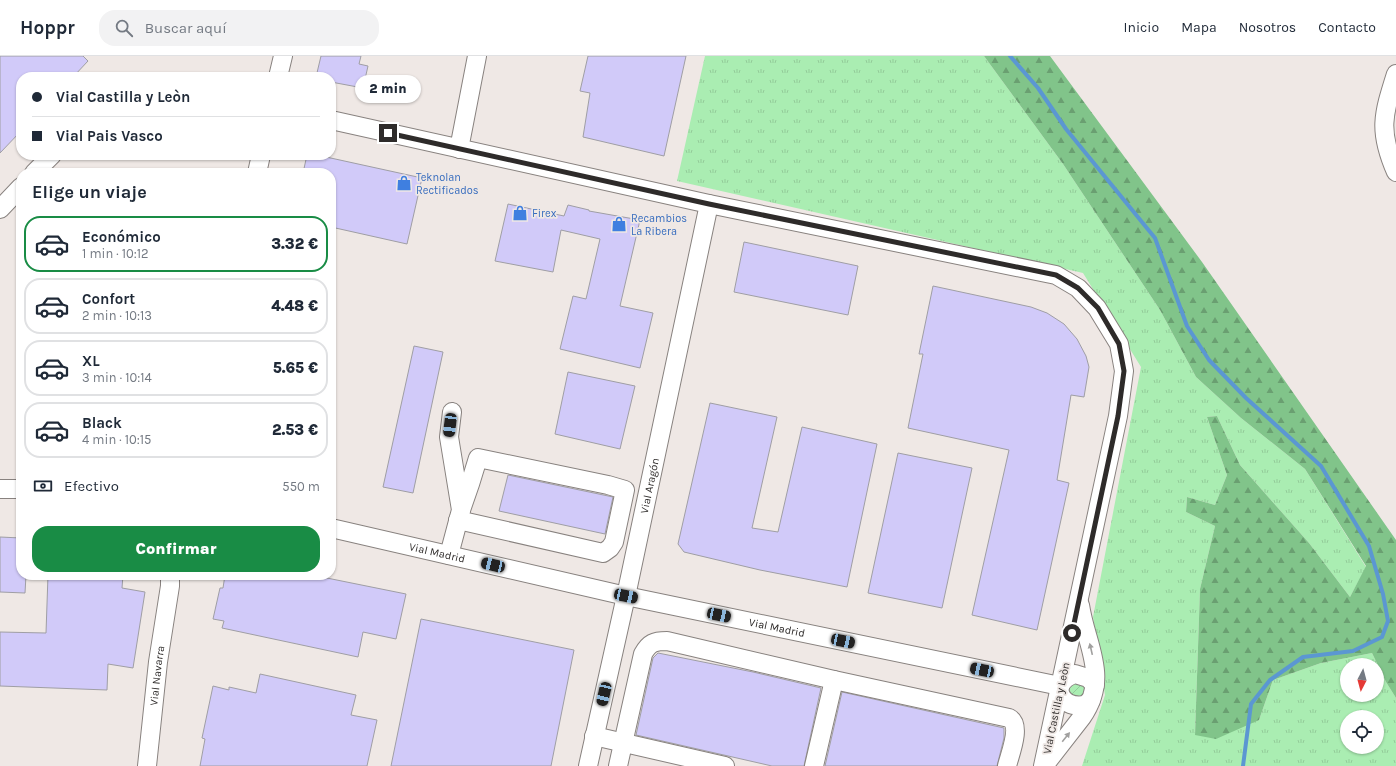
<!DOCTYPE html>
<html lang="es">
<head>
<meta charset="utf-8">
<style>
	body { margin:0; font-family:Karla,sans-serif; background:#f2f2f3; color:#1f2937; height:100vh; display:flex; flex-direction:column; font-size:15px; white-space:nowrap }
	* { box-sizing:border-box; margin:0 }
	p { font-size:13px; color:#747a83 }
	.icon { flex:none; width:22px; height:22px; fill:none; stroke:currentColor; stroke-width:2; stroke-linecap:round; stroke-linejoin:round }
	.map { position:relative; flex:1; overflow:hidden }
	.side { position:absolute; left:16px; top:112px; width:320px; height:412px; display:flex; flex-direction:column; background:#fff; border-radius:16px; box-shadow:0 1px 3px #0004 }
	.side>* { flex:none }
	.top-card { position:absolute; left:16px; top:16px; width:320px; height:88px; border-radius:16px; box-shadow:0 1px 3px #0004; display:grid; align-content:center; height:88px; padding:0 16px; background:#fff }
	.needle { width:26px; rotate:186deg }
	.controls { position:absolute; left:1340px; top:602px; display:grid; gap:8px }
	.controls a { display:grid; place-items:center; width:44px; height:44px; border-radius:50%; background:#fff; box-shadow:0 1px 3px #0004; font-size:20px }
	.end { position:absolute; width:18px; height:18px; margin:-9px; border:5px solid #2e2b2a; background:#fff; box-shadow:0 0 0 2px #fff }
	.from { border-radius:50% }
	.bubble { position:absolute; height:28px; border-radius:14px; background:#fff; box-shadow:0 1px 3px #0004; font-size:13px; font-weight:800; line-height:28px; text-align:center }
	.car { position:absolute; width:12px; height:24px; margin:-12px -6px; border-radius:5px; box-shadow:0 0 3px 1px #0007; background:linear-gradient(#222 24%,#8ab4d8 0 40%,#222 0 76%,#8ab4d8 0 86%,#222 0) }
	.top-card b { display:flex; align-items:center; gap:14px; height:38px; font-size:15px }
	.top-card b+b { border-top:1px solid #e0e1e3 }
	.top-card i { width:10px; height:10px; background:#1f2937 }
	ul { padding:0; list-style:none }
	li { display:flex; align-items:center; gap:12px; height:56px; margin:0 8px 6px; padding:0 8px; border:2px solid #e0e1e3; border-radius:16px }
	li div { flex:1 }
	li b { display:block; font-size:15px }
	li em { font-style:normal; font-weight:800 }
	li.on { border-color:#198c45 }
	li>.icon { width:36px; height:36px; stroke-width:1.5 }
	h2 { padding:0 16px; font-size:18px; line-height:48px }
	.pay { display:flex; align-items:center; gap:10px; height:44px; padding:0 16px; font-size:15px }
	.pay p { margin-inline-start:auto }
	.action { display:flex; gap:8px; margin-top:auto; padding:8px 16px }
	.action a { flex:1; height:46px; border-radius:16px; background:#198c45; color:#fff; font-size:16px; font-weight:800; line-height:46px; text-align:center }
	header { display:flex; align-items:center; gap:24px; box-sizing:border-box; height:56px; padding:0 20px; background:#fff; border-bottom:1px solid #e0e1e3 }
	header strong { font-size:19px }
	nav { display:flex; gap:22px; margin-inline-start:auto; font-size:14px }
	.search { width:280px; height:36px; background:#f2f2f3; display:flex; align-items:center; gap:10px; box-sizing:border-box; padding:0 14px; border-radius:16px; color:#747a83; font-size:15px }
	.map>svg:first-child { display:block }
</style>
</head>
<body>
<header>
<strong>Hoppr</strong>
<div class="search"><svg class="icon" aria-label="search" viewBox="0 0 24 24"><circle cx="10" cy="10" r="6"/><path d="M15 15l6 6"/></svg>Buscar aquí</div>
<nav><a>Inicio</a><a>Mapa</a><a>Nosotros</a><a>Contacto</a></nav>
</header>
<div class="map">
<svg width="1396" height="710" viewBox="0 0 1396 710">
	<defs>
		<pattern id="grass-tufts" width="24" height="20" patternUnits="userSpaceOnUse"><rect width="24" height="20" fill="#aaedb2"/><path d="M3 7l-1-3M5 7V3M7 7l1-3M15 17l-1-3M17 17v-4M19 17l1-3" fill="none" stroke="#93cb99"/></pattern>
		<pattern id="forest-firs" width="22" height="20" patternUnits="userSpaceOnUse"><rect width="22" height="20" fill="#81c48a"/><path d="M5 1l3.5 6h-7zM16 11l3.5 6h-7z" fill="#6a9f71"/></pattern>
		<pattern id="garden-furrows" width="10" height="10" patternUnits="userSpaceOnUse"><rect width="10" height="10" fill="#aaedb2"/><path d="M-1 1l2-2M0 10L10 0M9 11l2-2" fill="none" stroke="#93cb99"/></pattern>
	</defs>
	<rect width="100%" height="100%" fill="#efe8e5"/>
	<path fill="url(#grass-tufts)" fill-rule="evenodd" d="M705,0H984L1063,108L1160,254L1196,321L1241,362L1305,413L1366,511L1350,541L1309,487L1240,409L1217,360L1207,361L1227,419L1215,449L1187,441L1186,456L1215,470L1200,533L1195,679L1259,664L1273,624L1321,607L1372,597L1386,626L1396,642V710H1082L1105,639L1093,561L1141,311L1083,217L677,125ZM1347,609H1377V639H1347ZM1347,661H1377V691H1347Z"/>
	<path fill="url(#forest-firs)" d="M984,0H1050L1202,206L1396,484V642L1386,626L1372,597L1321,607L1273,624L1259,664L1216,683L1195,679L1200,533L1215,470L1186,456L1187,441L1215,449L1227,419L1207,361L1217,360L1240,409L1309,487L1350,541L1366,510L1305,413L1241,362L1196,321L1160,254L1063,108Z"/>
	<path fill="url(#garden-furrows)" d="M1084,624L1086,638L1080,642L1069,640L1066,627Z"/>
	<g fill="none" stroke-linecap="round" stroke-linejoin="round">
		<path stroke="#5b97d2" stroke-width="4" d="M1010,0L1038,32L1066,73L1155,182L1187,270L1209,304L1246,342L1321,410L1369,490L1383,538L1388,565L1382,581L1353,595L1303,601L1270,624L1251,648L1243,710"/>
	</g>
	<path fill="#d1caf9" stroke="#9f9ea4" d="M0,0H83L88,5L73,21H21V75L0,97Z
		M321,0H361L359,8L368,10L363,32L331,26V21H316Z
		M588,0H686L664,100L583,81L590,37L580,35Z
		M307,99H317L422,122L407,188L331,171V117H303Z
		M508,148L564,160L568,149L589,154V155L640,164L620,250L653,257L640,312L560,293L573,240L586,243L600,183L561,174L553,216L495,205Z
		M744,186L858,210L848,259L734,236Z
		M933,230L1031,251L1047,257L1064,268L1077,283L1086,300L1089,311L1084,341L1071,339L1057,424L1069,427L1037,574L972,559L1009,394L908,372L923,298H919Z
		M414,290L443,296L413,437L383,431Z
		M568,316L635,330L620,393L555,378Z
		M710,347L777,361L752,472L778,476L802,371L877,388L847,531L760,514L684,496L678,488Z
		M898,397L972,412L942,552L868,537Z
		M508,419L613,441L605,478L499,455Z
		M0,481L21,482V519H26L25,537L0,536Z
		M48,519H123L122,532L145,536L133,612L108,608L107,634L0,630V576L46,577Z
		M225,519H312L406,538L396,583L363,576L358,601L222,572L224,565L213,563L220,532H223Z
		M421,563L574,594L551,710H391Z
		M658,597L753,616L821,632L804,710H772L636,679L653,602Z
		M260,618L356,639L351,659L377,664L367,710H200L205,683L202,682L213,630L229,634V631L256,637Z
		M842,636L1004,672V682L997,710H825Z"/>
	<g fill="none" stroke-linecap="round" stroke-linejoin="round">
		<g stroke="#88827f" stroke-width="20">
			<g id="minor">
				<path d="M1396,18C1383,59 1378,75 1396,116"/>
				<path d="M278,21L283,0"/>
				<path d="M331,64L709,148L1056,219L1078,232L1097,252L1119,288L1124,315L1118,360L1043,710"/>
				<path d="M459,93L477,0"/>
				<path d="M34,117L52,99"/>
				<path d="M257,117L261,99"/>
				<path d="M0,153L21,131"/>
				<path d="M0,433H21"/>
				<path d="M458,464L603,497L610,492L614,486L625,434L608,429L478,402L470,428L461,454"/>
				<path id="s1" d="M331,472L626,540L1060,630C1063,623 1068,620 1075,618L1088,622L1095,629"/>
				<path d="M449,499L461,454L449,381L452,356"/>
				<path d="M1059,635C1063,647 1072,651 1085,649L1091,644"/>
				<path d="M594,680L725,710"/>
				<path d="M1047,706L1082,661C1110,620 1086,590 1080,549"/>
				<path id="s2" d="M147,710L158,606L170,530V519"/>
				<path id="s3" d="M588,710L626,540L709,148"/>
				<path d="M618,710L643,598C649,587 654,585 667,585L834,624"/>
				<path d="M814,710L834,624L1009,662C1022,669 1010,698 1007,710"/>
			</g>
		</g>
		<use href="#minor" stroke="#fff" stroke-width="18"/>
	</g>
	<defs><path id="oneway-solid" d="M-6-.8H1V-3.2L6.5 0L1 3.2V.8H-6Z"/></defs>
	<g fill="#a1a09f">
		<use href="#oneway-solid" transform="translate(1091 593) rotate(-103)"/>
		<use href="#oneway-solid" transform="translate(1066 681) rotate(-51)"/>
	</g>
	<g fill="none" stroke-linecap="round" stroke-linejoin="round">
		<path stroke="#2e2b2a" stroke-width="5" d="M388,77L709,148L1056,219L1078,232L1098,252L1119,288L1124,315L1118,360L1072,577"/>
	</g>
	<defs>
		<g id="shop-bare" transform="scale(1.2)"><path d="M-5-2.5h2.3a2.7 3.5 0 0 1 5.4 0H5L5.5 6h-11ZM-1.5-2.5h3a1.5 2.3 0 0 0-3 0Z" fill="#3f7fe0" stroke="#efe8e5" stroke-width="2.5" paint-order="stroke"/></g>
	</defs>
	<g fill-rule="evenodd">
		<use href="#shop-bare" x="404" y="127"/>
		<use href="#shop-bare" x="520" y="157"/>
		<use href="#shop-bare" x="619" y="168"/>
	</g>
	<g text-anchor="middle" stroke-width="3.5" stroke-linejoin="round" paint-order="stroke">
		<g font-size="11" fill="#366cbe" stroke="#efe8e5" text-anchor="start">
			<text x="416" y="125">Teknolan<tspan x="416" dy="13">Rectificados</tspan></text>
			<text x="532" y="161">Firex</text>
			<text x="631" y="166">Recambios<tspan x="631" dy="13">La Ribera</tspan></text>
		</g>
		<g font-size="11" fill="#2e2b2a" stroke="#efe8e5">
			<text dy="4" stroke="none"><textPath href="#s3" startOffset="287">Vial Aragón</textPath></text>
			<text dy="4" stroke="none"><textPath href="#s1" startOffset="109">Vial Madrid</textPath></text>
			<text dy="4" stroke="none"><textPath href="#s1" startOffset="457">Vial Madrid</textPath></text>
			<text dy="4" stroke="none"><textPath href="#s2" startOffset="91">Vial Navarra</textPath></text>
			<text transform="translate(1056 652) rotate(-78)" y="4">Vial Castilla y Leòn</text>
		</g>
	</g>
</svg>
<div class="controls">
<a><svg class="needle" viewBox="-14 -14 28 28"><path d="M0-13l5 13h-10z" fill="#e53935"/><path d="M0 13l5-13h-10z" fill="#747a83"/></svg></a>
<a><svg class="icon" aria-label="locate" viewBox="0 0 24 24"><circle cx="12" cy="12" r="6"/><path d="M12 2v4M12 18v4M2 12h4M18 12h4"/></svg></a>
</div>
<i class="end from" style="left:1072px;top:577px"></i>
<i class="end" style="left:388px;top:77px"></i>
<div class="bubble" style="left:355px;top:19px;width:66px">2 min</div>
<i class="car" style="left:450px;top:369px;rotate:187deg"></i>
<i class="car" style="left:493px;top:509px;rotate:283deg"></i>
<i class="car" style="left:626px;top:540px;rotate:102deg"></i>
<i class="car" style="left:719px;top:559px;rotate:102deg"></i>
<i class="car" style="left:843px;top:585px;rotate:102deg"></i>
<i class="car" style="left:982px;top:614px;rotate:282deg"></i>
<i class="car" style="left:604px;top:638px;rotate:193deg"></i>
<div class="top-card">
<b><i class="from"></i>Vial Castilla y Leòn</b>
<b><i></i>Vial Pais Vasco</b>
</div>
<section class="side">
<h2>Elige un viaje</h2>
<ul>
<li class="on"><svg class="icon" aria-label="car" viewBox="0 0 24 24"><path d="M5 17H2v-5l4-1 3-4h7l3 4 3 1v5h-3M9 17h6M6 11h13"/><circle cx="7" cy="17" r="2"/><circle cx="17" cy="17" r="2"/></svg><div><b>Económico</b><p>1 min · 10:12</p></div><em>3.32 €</em></li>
<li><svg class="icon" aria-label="car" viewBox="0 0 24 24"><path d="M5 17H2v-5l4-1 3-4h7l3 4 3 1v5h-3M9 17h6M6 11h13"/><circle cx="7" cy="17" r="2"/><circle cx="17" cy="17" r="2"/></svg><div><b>Confort</b><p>2 min · 10:13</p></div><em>4.48 €</em></li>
<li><svg class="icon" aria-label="car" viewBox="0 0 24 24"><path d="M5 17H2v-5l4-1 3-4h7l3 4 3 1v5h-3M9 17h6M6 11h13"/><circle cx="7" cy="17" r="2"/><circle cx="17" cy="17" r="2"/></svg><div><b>XL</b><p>3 min · 10:14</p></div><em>5.65 €</em></li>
<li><svg class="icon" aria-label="car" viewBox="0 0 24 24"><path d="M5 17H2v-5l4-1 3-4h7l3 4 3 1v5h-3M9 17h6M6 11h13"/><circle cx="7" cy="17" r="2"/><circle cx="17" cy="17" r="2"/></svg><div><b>Black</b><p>4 min · 10:15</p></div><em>2.53 €</em></li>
</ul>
<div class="pay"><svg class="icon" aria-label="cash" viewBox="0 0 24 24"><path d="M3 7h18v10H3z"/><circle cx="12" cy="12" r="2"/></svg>Efectivo<p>550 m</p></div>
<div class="action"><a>Confirmar</a></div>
</section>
</div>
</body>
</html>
